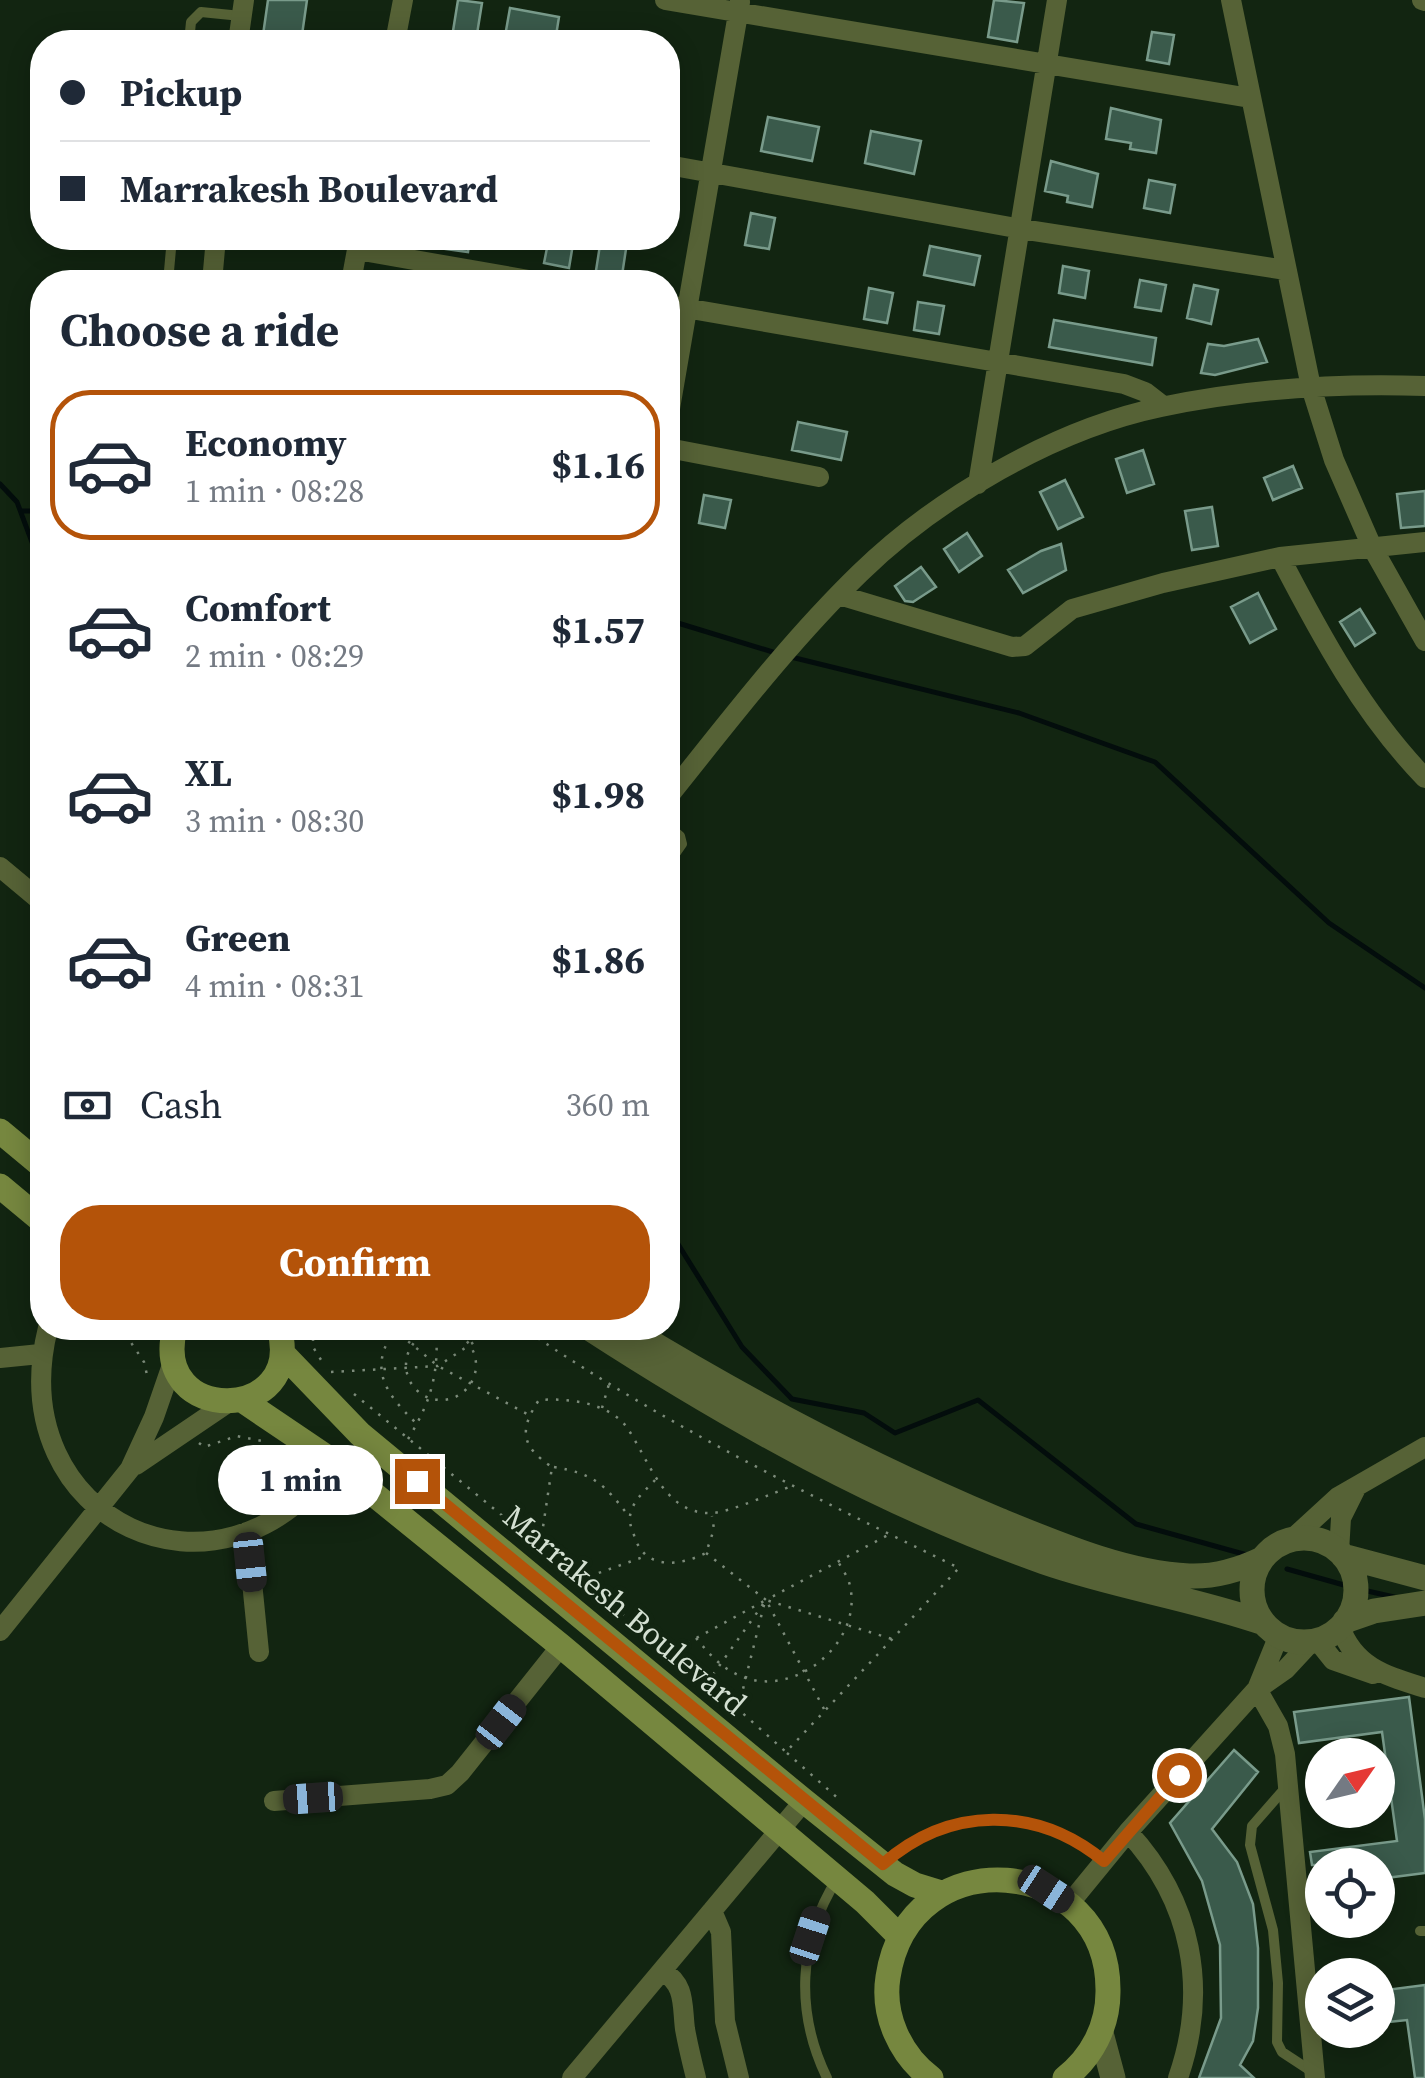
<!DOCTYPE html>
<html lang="en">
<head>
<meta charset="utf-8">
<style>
	body { margin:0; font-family:"Source Serif 4",serif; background:#f6f6f7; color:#1f2937; height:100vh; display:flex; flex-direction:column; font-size:38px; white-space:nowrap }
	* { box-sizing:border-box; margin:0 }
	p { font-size:32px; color:#747a83 }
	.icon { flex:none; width:55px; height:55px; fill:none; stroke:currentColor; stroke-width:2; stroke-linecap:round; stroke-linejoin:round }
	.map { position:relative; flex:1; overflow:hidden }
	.side { position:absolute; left:30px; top:270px; width:650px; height:1070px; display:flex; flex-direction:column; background:#fff; border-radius:40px; box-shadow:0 5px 25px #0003 }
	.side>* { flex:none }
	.guide { position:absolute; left:30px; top:30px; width:650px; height:220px; border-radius:40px; box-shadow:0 5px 25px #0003; display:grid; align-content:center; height:220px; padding:0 30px; background:#fff }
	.needle { width:65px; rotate:56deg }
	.tools { position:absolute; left:1305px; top:1738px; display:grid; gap:20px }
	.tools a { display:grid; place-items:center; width:90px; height:90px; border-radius:50%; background:#fff; box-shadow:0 5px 25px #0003; font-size:50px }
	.end { position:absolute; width:45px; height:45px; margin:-22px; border:12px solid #b45309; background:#fff; box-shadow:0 0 0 5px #fff }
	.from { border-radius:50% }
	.bubble { position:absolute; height:70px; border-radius:35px; background:#fff; box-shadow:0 5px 25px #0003; font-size:32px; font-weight:700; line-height:70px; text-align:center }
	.car { position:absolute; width:30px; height:60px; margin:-30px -15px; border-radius:12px; box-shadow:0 0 8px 2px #0007; background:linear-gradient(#222 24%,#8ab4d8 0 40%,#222 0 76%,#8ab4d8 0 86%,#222 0) }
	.guide b { display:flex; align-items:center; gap:35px; height:95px; font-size:38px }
	.guide b+b { border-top:2px solid #e0e1e3 }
	.guide i { width:25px; height:25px; background:#1f2937 }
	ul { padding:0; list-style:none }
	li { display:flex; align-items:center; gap:30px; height:150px; margin:0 20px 15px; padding:0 10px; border:5px solid transparent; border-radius:40px }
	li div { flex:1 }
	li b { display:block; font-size:38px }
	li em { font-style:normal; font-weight:700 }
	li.current { border-color:#b45309 }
	li>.icon { width:90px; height:90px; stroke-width:1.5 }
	h2 { padding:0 30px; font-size:45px; line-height:120px }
	.pay { display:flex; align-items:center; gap:25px; height:110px; padding:0 30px; font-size:38px }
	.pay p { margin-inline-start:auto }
	.primary-button { display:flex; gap:20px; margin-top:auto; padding:20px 30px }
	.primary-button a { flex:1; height:115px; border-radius:40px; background:#b45309; color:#fff; font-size:40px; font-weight:700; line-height:115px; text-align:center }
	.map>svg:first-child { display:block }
</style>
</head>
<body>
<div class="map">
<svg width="1425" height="2078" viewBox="0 0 1425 2078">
	<rect width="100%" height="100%" fill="#122511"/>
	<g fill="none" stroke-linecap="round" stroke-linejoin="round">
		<path stroke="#030d0c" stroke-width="5" d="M0,484L17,502L42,569
			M21,511H42
			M668,620L776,653
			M791,657L1019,713L1155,762L1329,923L1425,988
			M668,1228L742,1347L792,1399L864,1413L895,1433L978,1400L1136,1524L1247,1555
			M1287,1569L1351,1587
			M1363,1590L1394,1597"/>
	</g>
	<path fill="#3a5a4b" stroke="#799b8b" stroke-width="2.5" d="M268,0H307L301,42H262Z
		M458,0L482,3L477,34L453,31Z
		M994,0L1024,3L1017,42L988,37Z
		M510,8L559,17L555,42H504Z
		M1152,32L1174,35L1169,64L1147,60Z
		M1111,108L1161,120L1156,153L1130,149L1131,143L1106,139Z
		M768,117L819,127L812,161L761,151Z
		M871,131L921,141L914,174L865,163Z
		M1051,161L1098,174L1092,207L1067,202L1068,196L1045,191Z
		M1149,180L1175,185L1170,213L1144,208Z
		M751,213L775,218L769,249L745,245Z
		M425,238H470L468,252L424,246Z
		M549,238H574L569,268L544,263Z
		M600,245L626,249L621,282L595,277Z
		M930,246L980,256L974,285L924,275Z
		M1063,266L1089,271L1085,298L1059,293Z
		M1140,280L1166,285L1161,311L1135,307Z
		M1194,285L1218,290L1211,324L1187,318Z
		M869,288L893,293L887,323L864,319Z
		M918,302L944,306L939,334L914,330Z
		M1054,320L1156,338L1152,365L1049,347Z
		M1258,339L1267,362L1215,375L1201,373L1208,344L1224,346Z
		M798,422L847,432L841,460L792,450Z
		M1143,450L1154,484L1127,493L1116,459Z
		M1293,466L1302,488L1273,500L1264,478Z
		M1065,480L1083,517L1058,529L1040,492Z
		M1425,491V526L1401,528L1397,494Z
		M704,495L731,500L725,528L699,523Z
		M1212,507L1218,546L1192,550L1185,511Z
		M967,533L982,556L959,572L944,549Z
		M1061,544L1066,570L1023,593L1008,570L1041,551Z
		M921,567L936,587L913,602L905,601L895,586Z
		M1258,593L1276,629L1250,643L1231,607Z
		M1360,609L1375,633L1355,646L1340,622Z
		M1409,1697L1425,1819V1873L1378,1879V1865H1312L1310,1852L1397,1841L1382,1732L1299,1743L1294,1712Z
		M1234,1750L1258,1772L1212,1829L1237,1862L1253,1904L1258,1948V2008L1253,2041L1240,2065L1254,2078H1199L1221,2018L1220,1945L1202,1881L1170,1823Z
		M1425,1985V2078H1415L1407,2020L1378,2023V1991Z"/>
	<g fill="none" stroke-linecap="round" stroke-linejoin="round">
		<path stroke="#7c8b7a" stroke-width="2.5" stroke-dasharray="2.5 8" stroke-linecap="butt" d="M139,1328L128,1338L144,1362L147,1375
			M313,1328V1347L323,1363
			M392,1328L438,1366L529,1415
			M396,1328C367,1368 385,1393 416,1423
			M406 1365a35 35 0 1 1 70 0a35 35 0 1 1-70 0Z
			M331,1372L438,1366L495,1328
			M354,1394L738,1709L786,1752L959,1568C809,1495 661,1423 523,1328
			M602,1408L609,1384
			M408,1439C432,1400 439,1372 436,1328
			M199,1443L204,1447L237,1436L262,1441
			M554,1467C594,1474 603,1483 628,1515
			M655,1480C646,1490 635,1498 631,1512C628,1520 631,1527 634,1535C644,1571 680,1566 706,1553L714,1529L712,1516
			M540,1547L552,1467C522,1447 518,1431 539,1400C566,1398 606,1402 625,1425C649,1457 662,1515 712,1513C730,1512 773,1493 792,1486
			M706,1553L766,1600L888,1535
			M579,1580L646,1556
			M696,1638C710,1655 722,1669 743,1677C797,1698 866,1640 849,1582C847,1575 841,1568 838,1561
			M669,1653L766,1600L707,1683
			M738,1709L765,1601
			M824,1709L766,1600L892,1639
			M787,1753L841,1801"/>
		<path stroke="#566236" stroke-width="10" d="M189,42L191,22L201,12L241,16
			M168,282L172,238
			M668,826L680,836L682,844L668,864
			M1287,1786L1252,1826L1250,1845L1273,1930L1278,1983L1277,2042L1282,2052L1314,2073
			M884,1864C950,1805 1037,1805 1104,1861
			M1420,1931H1425
			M827,2078C795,2012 798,1941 837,1879"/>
		<path stroke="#566236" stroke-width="20" d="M665,0L1250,98
			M1231,0L1311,387L1334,460L1372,547L1425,641
			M1422,0L1425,1
			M238,42L244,0
			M395,42L403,0
			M668,165L1021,229L1286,270
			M357,250L540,282
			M212,282L216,238
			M351,282L359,239
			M668,305L1124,384L1145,392L1163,406
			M668,420L740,2
			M668,448L819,477
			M978,484L1057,0
			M1280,557C1321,636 1363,714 1425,778
			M839,595L1012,647L1025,646L1072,609L1163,583L1280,557L1425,542
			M668,797C729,721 789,642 860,573C937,498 1055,429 1161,407C1247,389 1338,383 1425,386
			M0,867L42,902
			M48,1328C0,1521 220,1623 334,1462
			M0,1358L40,1354
			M136,1465L229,1402
			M247,1532L259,1652
			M1291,1540L1338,1497L1425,1447
			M1339,1552L1341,1518L1356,1488
			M1340,1627C1355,1668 1387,1676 1425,1688
			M0,1631L130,1469L154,1417L173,1362
			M1317,1640L1333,1660L1373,1674
			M1259,1688L1286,1669L1312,1641
			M1257,1689L1278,1726L1285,1754L1315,2078
			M274,1801L430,1789L447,1785L460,1773L561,1646
			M1128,1832C1192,1901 1209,1989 1178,2078
			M1069,1904L1128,1832L1257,1689L1279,1635
			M712,1911L721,1932L725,2021L739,2078
			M662,1971C686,1984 682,2006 685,2029C688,2046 692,2062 696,2078
			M572,2078L804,1801"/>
		<path stroke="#566236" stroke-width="25" d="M589,1328C731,1420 883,1505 1044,1562C1116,1587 1192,1598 1264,1623
			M627,1328C748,1402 868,1465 999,1520C1058,1544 1125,1573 1189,1576C1215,1577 1239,1570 1262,1559
			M1252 1590a52 52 0 1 1 104 0a52 52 0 1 1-104 0Z
			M1343,1556L1425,1578
			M1345,1621L1374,1611L1425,1603
			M1101,2033L1113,2078"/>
		<path stroke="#76873f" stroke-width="25" d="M0,1131L42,1166
			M0,1186L42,1221
			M175,1328C149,1427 307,1423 279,1328
			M283,1354L360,1434L804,1801L895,1874L915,1885L941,1893
			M242,1400L334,1462L561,1646L865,1902L899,1936
			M931,2078C900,2055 882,2015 888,1977C909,1837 1110,1854 1108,1992C1108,2026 1092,2057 1065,2078"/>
	</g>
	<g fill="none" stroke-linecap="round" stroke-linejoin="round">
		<path stroke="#b45309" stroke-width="12" d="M417,1481L883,1864C949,1806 1036,1805 1104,1861L1179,1775"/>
	</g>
	<g text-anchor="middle" stroke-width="10" stroke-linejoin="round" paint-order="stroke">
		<g font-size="32" fill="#d4e0d2" stroke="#122511">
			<text transform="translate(625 1610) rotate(40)" y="11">Marrakesh Boulevard</text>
		</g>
	</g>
</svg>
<div class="tools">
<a><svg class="needle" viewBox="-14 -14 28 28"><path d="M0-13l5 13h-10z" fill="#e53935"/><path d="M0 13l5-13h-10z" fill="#747a83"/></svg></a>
<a><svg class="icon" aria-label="locate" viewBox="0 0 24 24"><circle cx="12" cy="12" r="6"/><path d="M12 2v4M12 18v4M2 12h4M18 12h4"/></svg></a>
<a><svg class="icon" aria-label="layers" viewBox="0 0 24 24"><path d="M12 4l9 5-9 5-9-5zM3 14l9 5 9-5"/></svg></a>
</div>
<i class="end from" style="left:1179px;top:1775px"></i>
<i class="end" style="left:417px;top:1481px"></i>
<div class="bubble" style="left:218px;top:1445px;width:165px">1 min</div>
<i class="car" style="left:250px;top:1562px;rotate:174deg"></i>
<i class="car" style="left:501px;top:1722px;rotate:38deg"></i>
<i class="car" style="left:313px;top:1798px;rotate:266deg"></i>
<i class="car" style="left:1046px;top:1889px;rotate:123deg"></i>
<i class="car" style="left:810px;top:1936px;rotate:18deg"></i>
<div class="guide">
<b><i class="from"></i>Pickup</b>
<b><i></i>Marrakesh Boulevard</b>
</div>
<section class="side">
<h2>Choose a ride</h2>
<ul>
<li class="current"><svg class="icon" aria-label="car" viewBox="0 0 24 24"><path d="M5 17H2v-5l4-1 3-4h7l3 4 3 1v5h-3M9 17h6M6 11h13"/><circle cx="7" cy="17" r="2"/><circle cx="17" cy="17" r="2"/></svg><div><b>Economy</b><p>1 min · 08:28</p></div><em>$1.16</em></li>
<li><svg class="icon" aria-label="car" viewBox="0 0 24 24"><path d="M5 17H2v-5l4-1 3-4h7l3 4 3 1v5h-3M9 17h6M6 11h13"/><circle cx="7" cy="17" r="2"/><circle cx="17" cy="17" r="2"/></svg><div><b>Comfort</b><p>2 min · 08:29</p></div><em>$1.57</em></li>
<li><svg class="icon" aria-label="car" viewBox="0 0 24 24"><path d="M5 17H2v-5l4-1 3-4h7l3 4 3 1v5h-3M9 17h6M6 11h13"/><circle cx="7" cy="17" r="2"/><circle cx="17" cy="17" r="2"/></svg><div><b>XL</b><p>3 min · 08:30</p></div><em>$1.98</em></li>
<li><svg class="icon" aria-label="car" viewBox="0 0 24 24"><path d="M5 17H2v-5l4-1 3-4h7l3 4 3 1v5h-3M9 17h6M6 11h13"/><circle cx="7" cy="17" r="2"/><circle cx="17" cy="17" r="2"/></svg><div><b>Green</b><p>4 min · 08:31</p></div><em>$1.86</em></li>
</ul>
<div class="pay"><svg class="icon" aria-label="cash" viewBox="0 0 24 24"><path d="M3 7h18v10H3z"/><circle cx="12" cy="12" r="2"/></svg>Cash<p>360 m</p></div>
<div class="primary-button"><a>Confirm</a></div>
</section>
</div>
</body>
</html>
